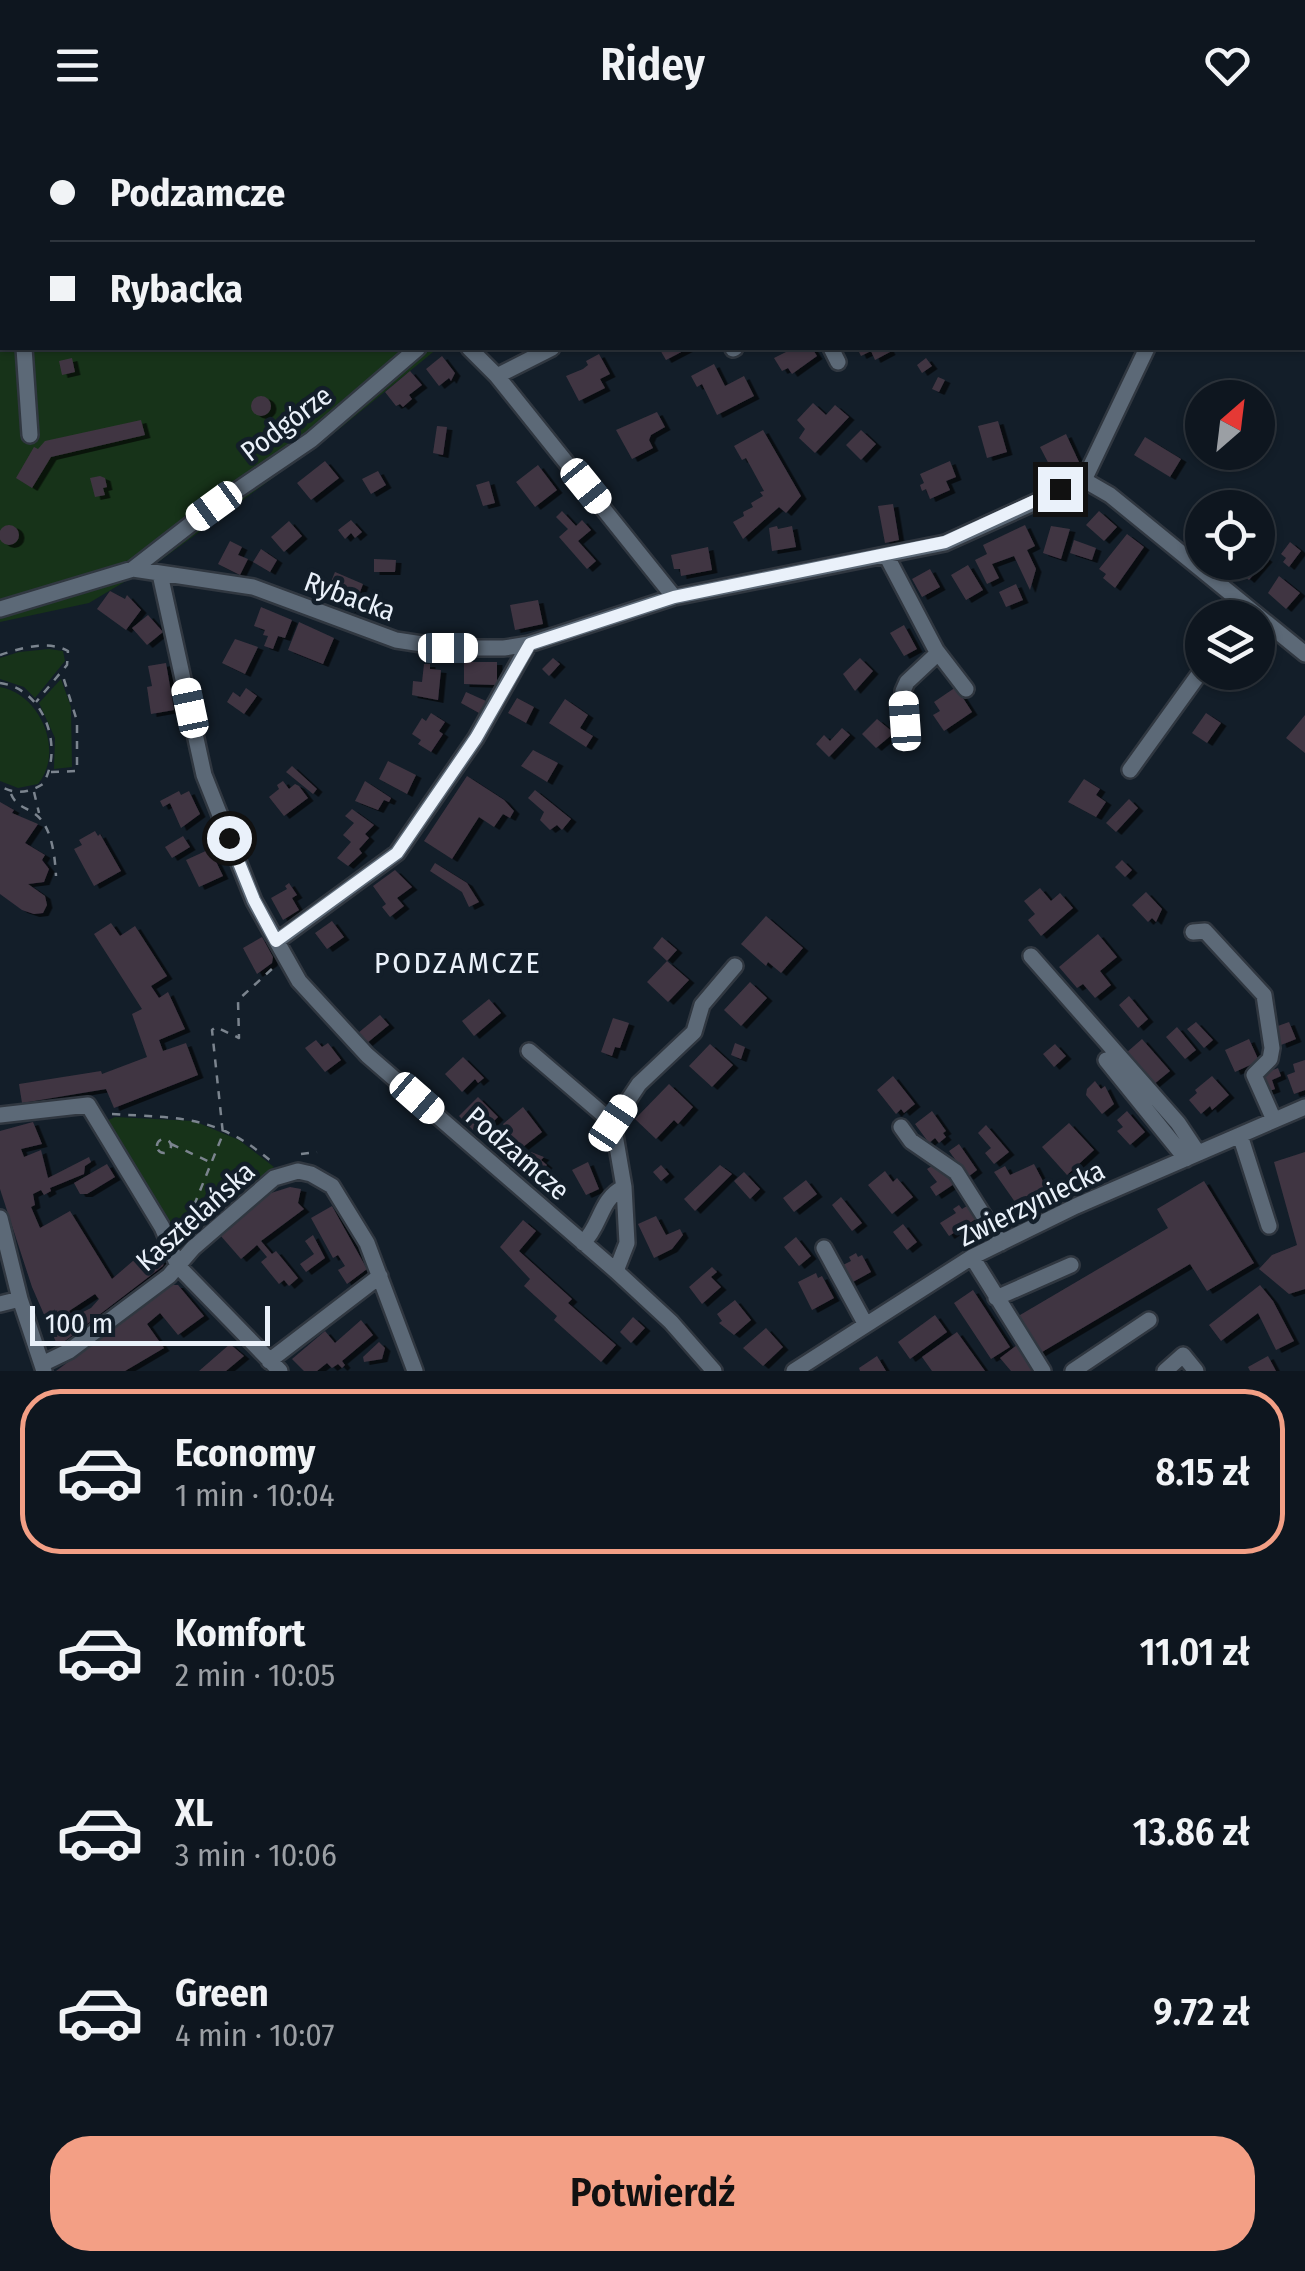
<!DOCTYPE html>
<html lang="pl">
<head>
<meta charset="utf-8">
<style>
	body { margin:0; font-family:"Fira Sans Condensed",sans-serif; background:#171f28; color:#f1f3f6; height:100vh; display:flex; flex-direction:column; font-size:38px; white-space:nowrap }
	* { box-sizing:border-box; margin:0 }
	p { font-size:32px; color:#9b9fa4 }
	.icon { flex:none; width:55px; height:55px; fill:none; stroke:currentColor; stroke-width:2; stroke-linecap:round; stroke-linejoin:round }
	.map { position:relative; height:1241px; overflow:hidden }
	.details { display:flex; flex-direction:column; background:#0e161f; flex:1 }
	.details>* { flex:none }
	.banner { position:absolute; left:0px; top:0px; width:1305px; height:220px; box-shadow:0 2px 8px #0004,0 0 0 2px #2e353d; display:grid; align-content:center; height:220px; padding:0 50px; background:#0e161f }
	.needle { width:65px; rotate:28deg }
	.tools { position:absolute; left:1185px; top:250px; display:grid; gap:20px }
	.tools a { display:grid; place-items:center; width:90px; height:90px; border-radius:50%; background:#0e161f; box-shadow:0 2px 8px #0004,0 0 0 2px #2e353d; font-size:50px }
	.scale { position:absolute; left:30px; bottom:25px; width:240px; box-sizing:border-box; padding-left:10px; border:5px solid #eaf1fa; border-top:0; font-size:28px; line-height:35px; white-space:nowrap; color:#eaf1fa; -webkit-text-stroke:8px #131e29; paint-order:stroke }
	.end { position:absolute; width:45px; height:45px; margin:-22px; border:12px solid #eaf1fa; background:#111; box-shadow:0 0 0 5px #111 }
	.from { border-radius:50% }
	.car { position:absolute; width:30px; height:60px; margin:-30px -15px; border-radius:12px; box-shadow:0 0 8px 2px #0007; background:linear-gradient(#fff 24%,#345 0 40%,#fff 0 76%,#345 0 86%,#fff 0) }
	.banner b { display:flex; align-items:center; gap:35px; height:95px; font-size:38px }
	.banner b+b { border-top:2px solid #2e353d }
	.banner i { width:25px; height:25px; background:#f1f3f6 }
	ul { padding:18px 0 0; list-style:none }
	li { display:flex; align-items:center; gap:30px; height:165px; margin:0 20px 15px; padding:0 30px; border:5px solid transparent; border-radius:40px }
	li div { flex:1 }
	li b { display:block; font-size:38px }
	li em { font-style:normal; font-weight:600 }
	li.current { border-color:#f39f85 }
	li>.icon { width:90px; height:90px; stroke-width:1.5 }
	.button { display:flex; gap:20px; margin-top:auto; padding:20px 50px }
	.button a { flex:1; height:115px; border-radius:40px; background:#f39f85; color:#111; font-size:40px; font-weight:600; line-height:115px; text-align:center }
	header { display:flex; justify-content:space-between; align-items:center; height:130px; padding:0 50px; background:#0e161f; font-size:45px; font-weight:600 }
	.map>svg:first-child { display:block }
</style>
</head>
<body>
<header><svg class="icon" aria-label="menu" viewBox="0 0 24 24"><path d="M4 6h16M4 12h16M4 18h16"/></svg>Ridey<svg class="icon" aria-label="heart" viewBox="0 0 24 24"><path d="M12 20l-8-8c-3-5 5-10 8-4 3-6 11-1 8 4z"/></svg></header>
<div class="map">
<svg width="1305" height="1241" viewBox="0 0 1305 1241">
	<defs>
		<filter id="shadow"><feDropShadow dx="5.5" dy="3" stdDeviation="0" flood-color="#0009"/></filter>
	</defs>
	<rect width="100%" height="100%" fill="#131e29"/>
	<path fill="#173319" d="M0,0H471L2,2V218H438L338,300L161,430L89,473L0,492Z
		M49,519L63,521L65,531L35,568L24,557L0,549V528L19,522Z
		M61,549L71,577L72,637L54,639L55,608L39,573Z
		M0,557C40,564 65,621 38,654L18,658L0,651Z
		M115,987L194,991L239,1010L274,1037L188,1111L183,1112L109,999L106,991Z"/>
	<path fill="#403542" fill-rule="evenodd" filter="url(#shadow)" d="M659,218H689L666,230Z
		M794,218H812L817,226L792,244L788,238L782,241L774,228Z
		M857,218H888L890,222L875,230L871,221L861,226Z
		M599,224L610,244L600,249L605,258L579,271L566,246L583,239L588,235L586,231Z
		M442,226L455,243L451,251L449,248L439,256L426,239Z
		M72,228L75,242L62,245L59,231Z
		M926,228L932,236L922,243L917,235Z
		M714,234L725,256L744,246L754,266L717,285L702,254L697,257L691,246Z
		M410,241L422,255L409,265L412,269L403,277L400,274L396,276L385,262Z
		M938,247L945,250L939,262L932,259Z
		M251 276a10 10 0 1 1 20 0a10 10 0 1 1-20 0Z
		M813,273L826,285L835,275L849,287L815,323L799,308L805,299L797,290Z
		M657,282L665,297L651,305L649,310L653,318L632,329L616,300Z
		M141,290L145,305L51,327L32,358L16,348L34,317L38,319L45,311Z
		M998,291L1007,322L987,328L978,296Z
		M437,296L447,297L443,325L433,323Z
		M763,300L801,366L786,383L779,377L743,409L733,392L744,386L743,382L753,377L751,373L763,366L760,362L764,361L746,328L742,330L734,316Z
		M861,300L876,314L861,330L846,315Z
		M1066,304L1079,332L1061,340L1059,337L1052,340L1040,317Z
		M1145,307L1181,329L1170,347L1134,325Z
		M325,331L339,348L311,370L297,353Z
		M950,331L956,347L946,351L950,360L930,369L926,359L922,361L920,355L924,353L920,344Z
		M538,335L557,360L535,377L516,352Z
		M378,341L386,355L371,364L362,349Z
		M100,346L105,348L107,357L103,358L105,365L95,367L90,348Z
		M489,351L495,373L483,376L476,355Z
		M893,374L899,410L885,413L878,376Z
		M562,381L576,396L582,390L591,400L578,411L596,431L587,439L559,407L568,399L556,387Z
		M1099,381L1117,397L1104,411L1086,395Z
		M351,390L362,402L355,408L351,403L345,409L338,400Z
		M289,391L302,406L284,422L271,407Z
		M-1 405a10 10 0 1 1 20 0a10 10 0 1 1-20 0Z
		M1025,395L1035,416L1027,420L1036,439L1030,460L1014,426L992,434L999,448L987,454L975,430L987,424L983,415Z
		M777,396L778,399L792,396L796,417L772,421L769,398Z
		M1051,396L1070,399L1061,429L1043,423Z
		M1127,404L1144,417L1115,458L1103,448L1106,444L1099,439Z
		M1074,410L1096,418L1092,430L1070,423Z
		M230,411L242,417L238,425L248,429L240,445L218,434Z
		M1290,412L1301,421L1289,437L1283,432L1286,428L1281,424Z
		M708,417L712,440L681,446L680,439H674L671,425Z
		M261,419L277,430L270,442L253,432Z
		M1258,422L1267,429L1249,450L1228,432H1258Z
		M374,429L396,430L395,442H374Z
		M968,435L983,460L966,470L951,445Z
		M930,439L940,457L922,467L912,449Z
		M335,442L363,454L353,481L324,469Z
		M1279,446L1300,463L1286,479L1268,463Z
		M1016,454L1023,470L1006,477L999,462Z
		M110,461L125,469L127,465L141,480L126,500L97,479Z
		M538,470L543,494L515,500L510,475Z
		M261,477L292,490L285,508L278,506L273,519L264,516L268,506L263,505L265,500L254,496Z
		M148,485L163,502L147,515L132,498Z
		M299,492L334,508L323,534L288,520Z
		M904,495L917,519L904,526L890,503Z
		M235,509L258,517L245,544L222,533Z
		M553,528L560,534L549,546L542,539Z
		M860,528L873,541L855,561L843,544Z
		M464,532H497V555L464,554Z
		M166,533L174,580L151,584L147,557L152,556L148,536Z
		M424,534H430V539L441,540L438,570L412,565L413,551L422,552Z
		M956,557L972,582L944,601L933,585L940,581L934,572Z
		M246,558L257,566L244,584L227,572L233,562L240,567Z
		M466,562L486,571L479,583L461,573Z
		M517,568L534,577L526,593L508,583Z
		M565,569L588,585L580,598L593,606L586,617L549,593Z
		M431,583L445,592L439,601L443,604L431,622L418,614L421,610L412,604L422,588L426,591Z
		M1206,583L1221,593L1207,613L1192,603Z
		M1305,585V623L1286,608Z
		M877,589L894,603L876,618L862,604Z
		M842,598L850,605L829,627L816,614L824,605L830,611Z
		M533,620L558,633L547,652L521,636Z
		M388,631L416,645L407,664L379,649Z
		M292,636L317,659L313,664L286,642Z
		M467,646L504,670L514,681L510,688L503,684L494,697L479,687L452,729L424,711Z
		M1084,649L1100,659L1096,665L1106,672L1096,687L1068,672Z
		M283,651L289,659L295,654L299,656L308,668L284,686L269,667L279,659L277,655Z
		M365,651L391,668L389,672L384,670L378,680L355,671Z
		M535,660L571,689L562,700L557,695L550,700L540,690L544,682L528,668Z
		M179,661L181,665L189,661L200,684L181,698L170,673L163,677L160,671Z
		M1129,669L1138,678L1116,702L1106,693Z
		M0,672L14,680L12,683L38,694L25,713L45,725L42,730L49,739L44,752L28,754L45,766L47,775L43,783L34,784L22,780L0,764Z
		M352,679L374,695L365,704L369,708L359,719L362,723L348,736L337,728L351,712L343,705L354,693L345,686Z
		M95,701L98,706L100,704L121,741L94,756L74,719L82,715L79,710Z
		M183,706L190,717L172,728L165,717Z
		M210,719L223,746L199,757L186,730Z
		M1122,730L1132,740L1125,747L1115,737Z
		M435,733L467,753L479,772L469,777L462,762L430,741Z
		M395,740L412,757L397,768L404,776L390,787L382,777L386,774L373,756Z
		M289,753L297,765L292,768L299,780L283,790L271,768L287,759L285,756Z
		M1040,758L1051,771L1060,763L1073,778L1041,806L1028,790L1035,784L1024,771Z
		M1146,762L1162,779L1156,792L1152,788L1148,792L1132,775Z
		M766,786L803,818L781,843L768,832L766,836L741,814Z
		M332,791L344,807L327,819L315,803Z
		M111,793L120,806L135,796L167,846L151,856L159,868L168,862L185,899L159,910L163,921L186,913L198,945L114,978L106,959L22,973L19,954L101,941L102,944L147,927L132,884L142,879L94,804Z
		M1098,804L1117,827L1100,841L1111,855L1095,868L1083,854L1077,858L1059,837Z
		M262,807L273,827L272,833L257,844L243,818Z
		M662,807L677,820L667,831L653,818Z
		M667,831L689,850L668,872L647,852Z
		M750,852L767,868L741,896L724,880Z
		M1129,866L1148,889L1138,898L1119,875Z
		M489,869L501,883L474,906L462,891Z
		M380,885L389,895L367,913L358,903Z
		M613,888L629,893L620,918L615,917L612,926L601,922Z
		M1196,892L1213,910L1204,918L1187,899Z
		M1289,892L1296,909L1281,915L1275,897Z
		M1177,897L1196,920L1185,929L1166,907Z
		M1142,909L1170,941L1153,955L1126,923Z
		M1249,909L1259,931L1235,942L1225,920Z
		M316,910L322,917L328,913L341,930L325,942L305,918Z
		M735,913L745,917L741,929L731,925Z
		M710,914L733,935L712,957L689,936Z
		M1055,914L1066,926L1054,937L1043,924Z
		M463,927L484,948L478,953L475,949L462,962L445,944Z
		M1305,930V960L1294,964L1287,945L1295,942L1293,934Z
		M1278,938L1281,946L1272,950L1275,959L1267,962L1260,945Z
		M893,946L915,974L904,983L901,979L896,984L877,960Z
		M1212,946L1229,965L1212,980L1210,976L1201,984L1189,970L1197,963L1195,960Z
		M1095,951L1101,959L1105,956L1114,974L1102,984L1086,965L1087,959Z
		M669,954L693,977L678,994L674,990L656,1009L635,989Z
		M478,967L498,987L479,1006L459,986Z
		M523,977L542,1002L523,1017L509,1004L503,994Z
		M932,981L946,1001L943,1003L946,1007L939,1013L935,1008L929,1013L915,994Z
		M1127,981L1145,1002L1130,1015L1117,1001L1123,997L1117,990Z
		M33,992L42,1014L21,1019L24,1027L41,1020L48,1048L89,1027L91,1032L85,1036L84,1044L50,1058L51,1061L44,1065L41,1060L33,1064L35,1075L31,1077L40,1098L70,1081L112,1149L155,1112L165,1129L163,1136L61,1214L56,1212L32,1157L0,1059V1001ZM95,1164L99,1169L91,1178L73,1187L69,1181Z
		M1069,993L1094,1020L1067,1045L1042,1017Z
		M986,995L1009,1022L994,1034L985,1023L991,1018L978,1003Z
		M959,1014L977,1040L968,1047L949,1021Z
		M531,1022L544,1027L541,1030L547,1035L533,1052L514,1036Z
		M1305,1022V1159L1289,1164L1259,1139L1272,1125L1297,1115L1274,1032Z
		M588,1032L599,1059L586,1065L572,1040Z
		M107,1034L115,1047L87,1064H80L74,1053Z
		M935,1034L954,1054L936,1066L930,1057L937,1052L927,1039Z
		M1034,1034L1046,1057L1015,1072L994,1042L1005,1036L1010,1045Z
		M661,1035L669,1044L661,1051L653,1042Z
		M720,1035L732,1044L695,1081L684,1069Z
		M885,1041L893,1052L897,1048L913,1067L892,1084L868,1055Z
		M744,1042L760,1059L750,1069L734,1051Z
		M806,1050L817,1064L794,1082L783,1068Z
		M1204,1051L1254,1133L1207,1161L1190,1134L1037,1225L1015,1188L1168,1098L1157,1079Z
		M290,1057L301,1059L298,1073L304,1079L261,1111L272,1124L276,1121L298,1148L289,1156L284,1150L279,1154L261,1132L267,1127L257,1115L241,1129L220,1105L271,1063Z
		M841,1067L862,1093L852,1101L832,1075Z
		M970,1074L979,1087L949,1106L940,1093L956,1083L953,1079L959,1075L962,1079Z
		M332,1076L367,1139L347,1154L338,1140L345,1136L338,1125L333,1128L311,1088Z
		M656,1086L666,1105L680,1099L683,1105L672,1119L654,1128L638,1094Z
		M523,1090L536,1101L519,1121L572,1169L568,1173L616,1215L601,1232L554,1190L557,1186L524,1156L530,1149L500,1117Z
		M903,1094L917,1112L907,1120L893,1102Z
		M313,1105L325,1128L306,1142L300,1134L314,1124L305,1111Z
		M796,1107L811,1126L799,1136L784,1117Z
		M856,1123L858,1127L862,1125L871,1142L851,1153L841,1136L851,1131L849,1127Z
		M712,1137L717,1142L711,1147L721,1157L702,1174L689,1157Z
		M816,1143L818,1148L822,1146L834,1168L812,1180L798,1152Z
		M171,1155H178L204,1186L178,1205L160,1183L147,1194L164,1218L125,1241H56Z
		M1260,1155L1273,1171L1294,1211L1276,1220L1258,1183L1221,1211L1209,1195Z
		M973,1160L1010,1217L991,1229L954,1173Z
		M735,1170L751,1190L734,1205L719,1193L722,1191L717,1184Z
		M935,1185L947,1202L910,1229L898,1212Z
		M633,1187L645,1198L631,1213L620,1202Z
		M361,1190L373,1205L342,1231L345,1235L342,1238L338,1234L332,1238L327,1233L317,1241H304L292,1229L325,1201L335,1213Z
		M766,1198L783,1217L763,1236L743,1218Z
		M957,1202L985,1241H932L922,1227Z
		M379,1212L385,1218L382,1229L364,1232L363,1227Z
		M230,1214L244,1226L226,1241H199Z
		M1017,1215L1037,1241H1011L1000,1228Z
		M877,1226L886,1241H860L859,1238Z
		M1268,1226L1276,1241H1250L1248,1237Z"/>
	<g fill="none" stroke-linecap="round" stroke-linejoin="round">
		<g stroke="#303740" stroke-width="20">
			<path id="minor" d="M70,0V2
				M727,0L730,2
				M463,2V0
				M0,178H2
				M24,218L30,305
				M469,218L497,246L674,467
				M831,218L838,232
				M733,219L735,218
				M497,246L552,218
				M1084,350L1147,218
				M886,425L936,520L966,559
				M133,439L214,376L311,310L418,218
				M160,444L204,645L254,771L299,851L367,925L616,1141L671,1192L714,1241
				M0,479L133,439L253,457L396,510L448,518H504L529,514L674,467L945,413L1084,350L1110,365L1305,524
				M904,603L903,561L907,552L938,523
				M1130,640L1202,540
				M1193,802L1205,801L1264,865L1272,918L1270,929L1254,945L1274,990
				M277,811L397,723L476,608L529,514
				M1031,826L1178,993L1198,1023
				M529,921L613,993
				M1106,930L1186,1029
				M0,985L88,975L162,1097L178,1136L280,1241
				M901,997L911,1011L956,1042L1001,1113
				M1240,1005L1269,1096
				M0,1088L20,1169
				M583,1113C602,1094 599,1070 624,1057
				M824,1118L866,1195
				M972,1127L1043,1241
				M616,1141L627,1113L624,1057L613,993L639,954L694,902L702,875L735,836
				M996,1168L1071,1135
				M0,1174L20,1169L44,1241
				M269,1231L380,1146
				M42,1234L69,1221L169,1146L193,1118L274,1048L298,1041L311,1044L332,1056L367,1113L415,1241
				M794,1241L972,1127L1076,1076L1305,977
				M1073,1241L1149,1190
				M1165,1241L1183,1225L1196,1241"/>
		</g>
		<path stroke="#7b848e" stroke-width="2.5" stroke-dasharray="8 8" stroke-linecap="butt" d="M314,0V2
			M0,140H2
			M0,525C21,518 48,510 68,521L67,535L36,572
			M0,553C45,559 64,618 43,654C29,663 15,665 0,656
			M51,642L77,641V591L62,543
			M34,662L39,683
			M11,664C16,676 25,677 35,684C52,696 55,727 56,746
			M112,984C180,988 217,985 272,1032
			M157 1016a7 7 0 1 1 14 0a7 7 0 1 1-14 0Z
			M171,1014L210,1032
			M301,1024L317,1022
			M182,1105L223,1004L212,900L216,897L239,908L238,870L273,838"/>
		<use href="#minor" stroke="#5c6977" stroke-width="15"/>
	</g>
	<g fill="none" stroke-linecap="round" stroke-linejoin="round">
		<path stroke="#eaf1fa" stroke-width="12" d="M229,708L254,770L276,811L397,723L476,608L530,514L674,467L945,412L1060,359"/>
	</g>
	<g text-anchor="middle" stroke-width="9" stroke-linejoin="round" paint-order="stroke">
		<g font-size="28" fill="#eaf1fa" stroke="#131e29">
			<text transform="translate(286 293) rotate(-37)" y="10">Podgórze</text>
			<text transform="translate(350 466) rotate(20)" y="10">Rybacka</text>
			<text transform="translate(518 1023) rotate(41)" y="10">Podzamcze</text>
			<text transform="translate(1031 1073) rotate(-26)" y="10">Zwierzyniecka</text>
			<text transform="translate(195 1086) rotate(-42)" y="10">Kasztelańska</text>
		</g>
		<g font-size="30" letter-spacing="2.5" fill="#eaf1fa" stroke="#131e29">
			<text x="458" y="843">PODZAMCZE</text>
		</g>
	</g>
</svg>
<div class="tools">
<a><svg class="needle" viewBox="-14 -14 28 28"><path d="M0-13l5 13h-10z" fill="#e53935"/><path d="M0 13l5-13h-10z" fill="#9b9fa4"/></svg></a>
<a><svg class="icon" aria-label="locate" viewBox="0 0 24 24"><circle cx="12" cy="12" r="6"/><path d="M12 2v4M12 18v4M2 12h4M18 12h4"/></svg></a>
<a><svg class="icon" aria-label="layers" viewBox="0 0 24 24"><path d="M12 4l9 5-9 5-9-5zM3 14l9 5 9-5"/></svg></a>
</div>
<div class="scale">100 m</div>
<i class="end from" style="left:229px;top:708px"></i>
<i class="end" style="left:1060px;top:359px"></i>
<i class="car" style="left:586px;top:356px;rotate:141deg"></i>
<i class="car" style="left:214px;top:376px;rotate:234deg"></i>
<i class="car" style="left:448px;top:518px;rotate:90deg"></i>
<i class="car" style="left:190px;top:578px;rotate:348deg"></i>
<i class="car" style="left:905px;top:591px;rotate:356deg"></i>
<i class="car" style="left:417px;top:968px;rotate:131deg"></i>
<i class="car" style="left:613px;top:993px;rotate:34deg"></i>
<div class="banner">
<b><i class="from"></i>Podzamcze</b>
<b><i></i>Rybacka</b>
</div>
</div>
<section class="details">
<ul>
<li class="current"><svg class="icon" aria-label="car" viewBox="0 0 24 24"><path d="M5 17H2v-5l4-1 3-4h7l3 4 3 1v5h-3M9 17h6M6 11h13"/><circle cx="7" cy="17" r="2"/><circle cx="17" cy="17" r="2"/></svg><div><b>Economy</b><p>1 min · 10:04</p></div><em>8.15 zł</em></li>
<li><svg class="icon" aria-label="car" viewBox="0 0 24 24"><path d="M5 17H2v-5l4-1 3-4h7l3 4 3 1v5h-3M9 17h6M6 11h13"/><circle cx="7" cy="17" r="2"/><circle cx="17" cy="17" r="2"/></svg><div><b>Komfort</b><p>2 min · 10:05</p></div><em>11.01 zł</em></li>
<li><svg class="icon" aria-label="car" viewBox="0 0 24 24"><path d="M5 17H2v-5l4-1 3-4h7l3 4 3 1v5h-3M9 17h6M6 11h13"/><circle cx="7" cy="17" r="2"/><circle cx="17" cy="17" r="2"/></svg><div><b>XL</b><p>3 min · 10:06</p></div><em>13.86 zł</em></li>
<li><svg class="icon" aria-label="car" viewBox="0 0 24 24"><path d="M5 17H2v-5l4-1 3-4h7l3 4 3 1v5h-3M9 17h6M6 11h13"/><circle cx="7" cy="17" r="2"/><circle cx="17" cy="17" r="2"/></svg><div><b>Green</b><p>4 min · 10:07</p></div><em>9.72 zł</em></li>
</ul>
<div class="button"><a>Potwierdź</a></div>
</section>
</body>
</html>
